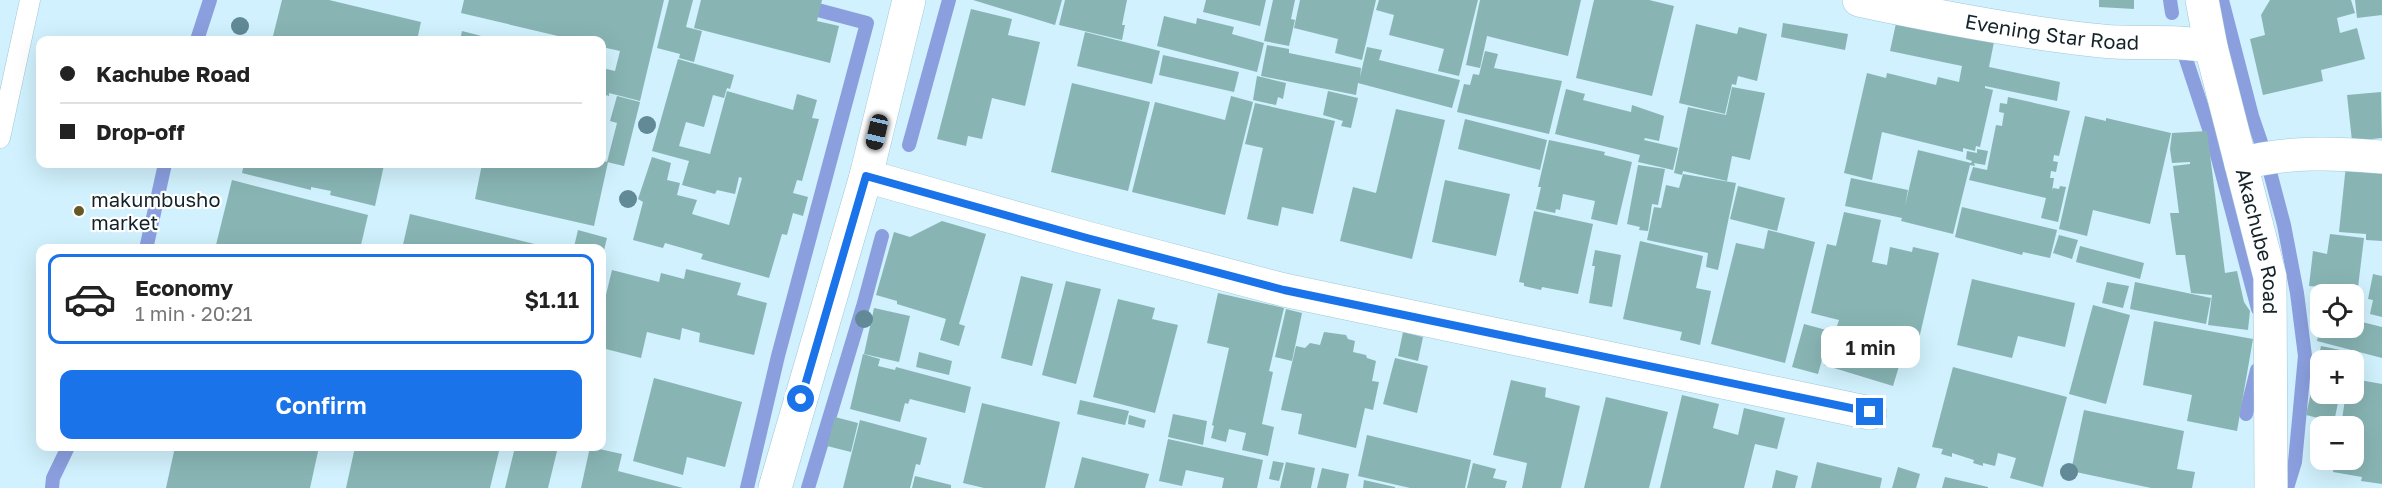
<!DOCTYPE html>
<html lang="en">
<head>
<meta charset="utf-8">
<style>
	body { margin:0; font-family:"Golos Text",sans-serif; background:#f6f6f6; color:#222; height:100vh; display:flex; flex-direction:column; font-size:22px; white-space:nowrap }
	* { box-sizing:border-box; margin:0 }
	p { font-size:20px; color:#767676 }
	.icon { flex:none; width:33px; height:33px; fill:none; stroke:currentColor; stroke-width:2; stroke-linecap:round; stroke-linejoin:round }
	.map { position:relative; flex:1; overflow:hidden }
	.panel { position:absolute; left:36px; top:244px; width:570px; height:207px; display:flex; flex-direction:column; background:#fff; border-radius:12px; box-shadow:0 6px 24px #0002 }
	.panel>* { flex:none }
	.hud { position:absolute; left:36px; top:36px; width:570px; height:132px; border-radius:12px; box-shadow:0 6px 24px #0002; display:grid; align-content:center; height:132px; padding:0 24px; background:#fff }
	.buttons { position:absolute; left:2310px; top:284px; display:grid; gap:12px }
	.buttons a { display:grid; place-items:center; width:54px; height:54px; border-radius:12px; background:#fff; box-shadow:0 6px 24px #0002; font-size:30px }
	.end { position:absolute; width:27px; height:27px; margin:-14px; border:8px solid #1a73e8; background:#fff; box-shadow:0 0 0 3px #fff }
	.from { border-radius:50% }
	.bubble { position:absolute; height:42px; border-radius:12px; background:#fff; box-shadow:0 6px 24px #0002; font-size:20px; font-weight:600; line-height:42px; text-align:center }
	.car { position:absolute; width:18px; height:36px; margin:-18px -9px; border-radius:8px; box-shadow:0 0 4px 2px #0007; background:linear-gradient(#222 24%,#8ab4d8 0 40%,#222 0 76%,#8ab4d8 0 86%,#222 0) }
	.hud b { display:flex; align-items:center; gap:21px; height:57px; font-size:22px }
	.hud b+b { border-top:2px solid #e0e0e0 }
	.hud i { width:15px; height:15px; background:#222 }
	ul { padding:10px 0 0; list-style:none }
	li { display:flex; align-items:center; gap:18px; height:90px; margin:0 12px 9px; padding:0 12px; border:3px solid #e0e0e0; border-radius:12px }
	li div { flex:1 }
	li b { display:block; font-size:22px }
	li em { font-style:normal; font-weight:600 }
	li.current { border-color:#1a73e8 }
	li>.icon { width:54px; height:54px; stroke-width:1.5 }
	.button { display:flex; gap:12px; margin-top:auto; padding:12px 24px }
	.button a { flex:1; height:69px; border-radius:12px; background:#1a73e8; color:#fff; font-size:24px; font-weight:600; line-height:69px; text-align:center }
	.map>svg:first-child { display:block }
</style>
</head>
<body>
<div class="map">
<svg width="2382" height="488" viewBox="0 0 2382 488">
	<rect width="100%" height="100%" fill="#d0f1fd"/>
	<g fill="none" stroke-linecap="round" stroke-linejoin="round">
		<path stroke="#8b9fdf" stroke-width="14" d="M2170,0L2172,13
			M2222,0L2252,116L2266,157L2284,225L2297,293L2305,356L2295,462L2287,488
			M197,40L210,0
			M2185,56L2215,147L2258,309
			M909,145L949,0
			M146,249L165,164
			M2246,414L2257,370
			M52,488L53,478L68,447
			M747,488L778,356L867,23L780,0
			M808,488L864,303L882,236"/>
	</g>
	<path fill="#88b5b4" d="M282,0H329L421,22L417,40H272Z
		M464,0H664L640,101L609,93V96L602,94V68L615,71L620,51L602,47V40H575L461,13Z
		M669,0H693L686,27L702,31L694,62L679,58L680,54L657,48Z
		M701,0H822L817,21L839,26L830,63L694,28Z
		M973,0H1062L1055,25Z
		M1065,0H1127L1122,25H1125L1122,40L1059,25Z
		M1206,0H1266L1260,26L1203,12Z
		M1273,0H1295L1291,19L1295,20L1289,46L1264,41Z
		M1300,0H1376L1362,60L1335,53L1338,39L1294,28Z
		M1379,0H1478L1459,76L1438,71L1444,49L1389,35L1394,15L1376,10Z
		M1480,0H1581L1568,56L1487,36L1480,68L1466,65Z
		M1594,0H1649L1674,6L1652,96L1576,78Z
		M2099,0H2134V9L2099,7Z
		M2270,0H2351L2355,13L2337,18L2340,33L2357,28L2365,59L2321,70L2323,81L2263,95L2250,39L2265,35L2261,15Z
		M2355,0H2382V15L2357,18Z
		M971,9L1012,19L1008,35L1040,42L1025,106L992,98L982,139L968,136L966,146L937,139Z
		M1898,14L1995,37L1989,67L2060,82L2057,101L1985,86V88L1993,90L1980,147L1976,146L1975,151L1963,148V152L1882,132L1872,180L1844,173L1867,73L1886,78L1887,73L1936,85L1938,77L1959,82L1962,66L1890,51Z
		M1164,16L1196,24L1197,18L1234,27L1232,34L1264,43L1257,72L1157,46Z
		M1783,23L1848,34L1845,50L1781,37Z
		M1696,24L1737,34L1739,27L1767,34L1757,81L1738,76L1736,85L1732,84L1725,114L1679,103Z
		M462,31L497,40H460Z
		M1085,32L1160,51L1152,84L1077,66Z
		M1267,45L1289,49V53L1361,68L1360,77L1367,47L1382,50L1379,60L1460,80L1452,108L1358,83L1356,95L1261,76Z
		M1485,51L1498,54L1494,68L1562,81L1549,134L1457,112L1464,84L1470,85L1473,74L1479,75Z
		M1163,55L1239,72L1234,92L1159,75Z
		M678,59L734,75L730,89L727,88L724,98L713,95L704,127L686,122L679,146L710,154L727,91L793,110L797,94L817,100L812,118L819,119L802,181L797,180L793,193L808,197L803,216L793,213L787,235L782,234L769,278L701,259L703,254L665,243L663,248L633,240L643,202L638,199L652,157L671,163L667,180L680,183L677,195L697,200L692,214L729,225L742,178L739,177L735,194L717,190L715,194L682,185L689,161L652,151Z
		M1257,76L1286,83L1283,99L1278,97L1276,105L1253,100Z
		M1072,83L1150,102L1128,191L1051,172Z
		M1732,87L1765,93L1750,160L1732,156L1727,181L1683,171L1682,175L1674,173L1688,107L1726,115Z
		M1566,89L1585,94L1583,100L1631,112L1632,105L1664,116L1659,141L1645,138L1644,140L1678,148L1673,170L1638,162L1640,155L1555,134Z
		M1328,91L1358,98L1351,128L1341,126L1343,121L1323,115Z
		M2381,92L2382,138L2352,141L2347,95Z
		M617,96L640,102L624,166L607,162L617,123L610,121Z
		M1231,96L1253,102L1225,215L1132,192L1155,102L1225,120Z
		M2008,97L2070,111L2059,156L2054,155L2053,161L2058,162L2056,172L2051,171L2050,178H2054L2052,191L2053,188L2059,189L2060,186L2066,187L2058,222L2041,218L2046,198L1969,180L1973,167L1987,170L1996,125L2002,126L2004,113L1999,112L2000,103L2007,104Z
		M1255,103L1335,121L1313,214L1282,207L1278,226L1247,219L1263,148L1245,144Z
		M1396,109L1445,120L1412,259L1340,241L1353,187L1376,193Z
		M2085,116L2106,121V118L2171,133L2150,224L2093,210L2087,236L2059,229Z
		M1465,119L1547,140L1540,170L1458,149Z
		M2207,131L2225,273L2237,271L2244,302L2250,311L2248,330L2208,325L2212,295L2191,293L2185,255H2176L2170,213H2179L2173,166L2190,164V162L2172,163L2170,149L2172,133Z
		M1549,140L1605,152L1604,155L1632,162L1617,225L1591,219L1595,201L1563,194L1560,210L1556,209L1555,213L1536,209L1541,187H1538Z
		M1977,149L1988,151L1985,165L1974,163L1975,166L1970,165L1953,234L1901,221L1902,218L1845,206L1851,178L1908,190L1905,206L1918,150L1971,163L1972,161L1966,159L1967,151L1977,153Z
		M602,161L608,162L594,226L475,199L482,164H602Z
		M244,164H384V165L375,206L330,195L331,191L311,187V190L242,173Z
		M1638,165L1665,169L1658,205L1652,204L1648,231L1639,230L1640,227L1627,224Z
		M2346,165L2382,169V241L2366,240V234L2339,232Z
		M1683,174L1736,183L1718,270L1706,267L1708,253L1647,240L1654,207L1661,208L1666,185L1679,188Z
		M232,180L368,215L360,249H215Z
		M1445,180L1510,194L1496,256L1432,242Z
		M1738,186L1785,198L1777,231L1730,219Z
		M1962,207L2057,230L2050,258L2023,252L2022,255L1955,237Z
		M1534,211L1593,224L1578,294L1542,287L1541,290L1524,286V283L1519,282Z
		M1844,212L1881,220L1872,262L1887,265L1890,247L1912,252L1913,247L1939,253L1918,343L1910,341L1908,350L1863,341L1903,353L1893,386L1824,365L1839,320L1811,313L1827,244L1836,246Z
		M410,214L547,247L546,249H402Z
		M942,221L986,234L959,324L965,326L959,346L940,340L946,319L897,304V301L876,295L894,232L910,237Z
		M578,230L607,238L602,258V249H557L558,244L574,247Z
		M1768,230L1815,242L1785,363L1711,344L1736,243L1764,249Z
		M2330,234L2364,238L2355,312L2354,294H2320L2321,287L2309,286L2313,251L2327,254Z
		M2059,235L2078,240L2072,259L2053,253Z
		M1640,241L1703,256L1696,288L1711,291L1700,345L1680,340L1682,332L1623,319Z
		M2080,246L2144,263L2140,279L2076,262Z
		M1595,250L1621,255L1612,307L1589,303L1595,266H1592Z
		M686,269L741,283L737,295L767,303L754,355L699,342L700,333L682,328L680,340L647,332L641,358L602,348V311L612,270L659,282L661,273L684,279Z
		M2373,274L2382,276V317L2370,314L2373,300L2368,299Z
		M1021,276L1053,284L1032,366L1001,358Z
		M1972,279L2075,303L2065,347L2018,336L2012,358L1957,345Z
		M1066,281L1101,289L1076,384L1042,375Z
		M2107,282L2129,286L2123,308L2102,303Z
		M2135,282L2211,298L2206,324L2130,309Z
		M1218,293L1284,308L1269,371L1273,372L1262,424L1274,427L1268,456L1242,450L1246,433L1229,429L1226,442L1211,438L1214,426L1212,425L1229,348L1207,343Z
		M1118,299L1155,308L1152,319L1178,325L1155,413L1093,397Z
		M2093,305L2130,315L2106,404L2069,394Z
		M874,308L910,316L899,362L864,354Z
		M1286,309L1302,313L1292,361L1275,357Z
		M2354,320L2382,327V358L2317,341L2320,327H2354Z
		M2154,321L2253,339L2237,431L2187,421L2192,395L2143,385Z
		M1804,324L1830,331L1818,374L1792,367Z
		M1324,332L1346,335L1348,339L1355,341L1353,352L1366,355L1367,358L1376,361L1372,381L1379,382L1373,410L1365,408L1356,448L1298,434L1302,414L1281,410L1296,346L1305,348L1310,343L1320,345Z
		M1403,332L1423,337L1418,361L1398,356Z
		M2321,346L2350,352L2348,360H2320V393H2340L2334,422L2306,415Z
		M919,352L952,361L949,375L916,367Z
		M863,354L880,359L878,366L895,370L896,367L971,387L965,413L910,399L908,404L905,403L900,422L850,409Z
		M1395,358L1428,366L1417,413L1383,404Z
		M1953,367L2067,397L2043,487L2010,478L2016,458L1998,453L1995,466L1983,463V466L1973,463L1974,460L1952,453V457L1941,454L1943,449L1932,447Z
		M654,378L742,402L725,467L687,457L683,475L633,461Z
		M2354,379L2382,384V484L2361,481L2362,477L2333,472L2335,459H2354V426H2341L2346,393H2354Z
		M1511,380L1546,388L1545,397L1580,406L1561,488H1522L1527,463L1493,455Z
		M1682,395L1719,404L1713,428L1738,435L1744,408L1785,418L1777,449L1755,444L1744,488H1660Z
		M1606,397L1668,412L1649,488H1584Z
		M1080,400L1129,411L1125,425L1077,414Z
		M982,403L1060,422L1045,488H984L963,483Z
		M2084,410L2184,431L2177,469L2195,472L2192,488H2151L2071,471Z
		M1173,414L1207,421L1203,445L1168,437Z
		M1129,415L1146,420L1144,428L1128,424Z
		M835,417L858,423L851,452L827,446Z
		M860,420L927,438L920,465L916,464L910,488H843Z
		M1367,435L1471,460L1465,488H1410L1358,476Z
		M1168,439L1263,460L1257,488H1222L1224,478L1186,470L1182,486L1159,481Z
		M175,447H319L310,488H166Z
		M355,447H500L490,488H346Z
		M515,447H558L548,488H505Z
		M590,447L622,454L618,471L683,488H581Z
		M1082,457L1149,474L1145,488H1074Z
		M1273,461L1284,463L1279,481L1269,479Z
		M1286,462L1315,468L1311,488H1280Z
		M1817,462L1882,478L1880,488H1811Z
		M1473,463L1496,469L1493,478L1507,481L1505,488H1467Z
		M1898,467L1920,474L1916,488H1892Z
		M1322,468L1349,474L1346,488H1317Z
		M1776,470L1798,476L1795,488H1772Z
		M915,476L951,485V488H912Z
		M1945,477L1988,487V488H1942Z
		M1364,480L1395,487V488H1363Z"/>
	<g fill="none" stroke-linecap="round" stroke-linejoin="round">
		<g stroke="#9fc8d6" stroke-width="21">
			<path id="service" d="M0,138L30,0"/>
		</g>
		<g stroke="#9fc8d6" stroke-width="34">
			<g id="minor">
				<path id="s1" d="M1859,0C1939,17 2021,33 2102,41C2138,45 2174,39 2211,47"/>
				<path id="s2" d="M2202,0L2211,47L2270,277L2271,488"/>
				<path d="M2241,164C2287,151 2335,153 2382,157"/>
				<path d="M866,176L1087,238L1284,290L1870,413"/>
				<path d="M775,488L866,176L909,0"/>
			</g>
		</g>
		<use href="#service" stroke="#fff" stroke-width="20"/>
		<use href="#minor" stroke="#fff" stroke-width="33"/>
	</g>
	<g fill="#618996">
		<circle cx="240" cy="26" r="9"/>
		<circle cx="647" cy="125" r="9"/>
		<circle cx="628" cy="199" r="9"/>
		<circle cx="864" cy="319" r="9"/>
		<circle cx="2069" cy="472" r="9"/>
	</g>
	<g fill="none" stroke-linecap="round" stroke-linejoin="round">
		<path stroke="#1a73e8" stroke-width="8" d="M801,399L866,176L1087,238L1284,290L1870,412"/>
	</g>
	<circle fill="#655926" stroke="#fff" stroke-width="2" cx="79" cy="211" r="6"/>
	<g text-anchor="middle" stroke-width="4.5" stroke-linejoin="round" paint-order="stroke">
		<g font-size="20" fill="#132329" stroke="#fff">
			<text dy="7" stroke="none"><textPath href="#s1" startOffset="196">Evening Star Road</textPath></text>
			<text dy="7" stroke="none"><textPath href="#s2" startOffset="248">Akachube Road</textPath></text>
		</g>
		<g font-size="20" fill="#132329" stroke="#fff" text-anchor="start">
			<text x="91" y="207">makumbusho<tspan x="91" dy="23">market</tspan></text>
		</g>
	</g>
</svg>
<div class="buttons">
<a><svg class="icon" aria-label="locate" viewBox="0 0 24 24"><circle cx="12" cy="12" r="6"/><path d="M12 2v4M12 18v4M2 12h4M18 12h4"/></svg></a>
<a>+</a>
<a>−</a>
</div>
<i class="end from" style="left:801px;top:399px"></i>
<i class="end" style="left:1870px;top:412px"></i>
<div class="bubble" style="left:1821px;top:326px;width:99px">1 min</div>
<i class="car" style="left:877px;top:132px;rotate:193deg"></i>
<div class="hud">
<b><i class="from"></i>Kachube Road</b>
<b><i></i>Drop-off</b>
</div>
<section class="panel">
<ul>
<li class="current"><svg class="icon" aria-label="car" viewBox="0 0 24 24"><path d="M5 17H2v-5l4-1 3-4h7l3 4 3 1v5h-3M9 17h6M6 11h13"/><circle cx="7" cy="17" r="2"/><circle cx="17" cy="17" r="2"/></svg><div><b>Economy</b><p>1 min · 20:21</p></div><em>$1.11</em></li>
</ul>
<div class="button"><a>Confirm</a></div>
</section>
</div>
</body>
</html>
